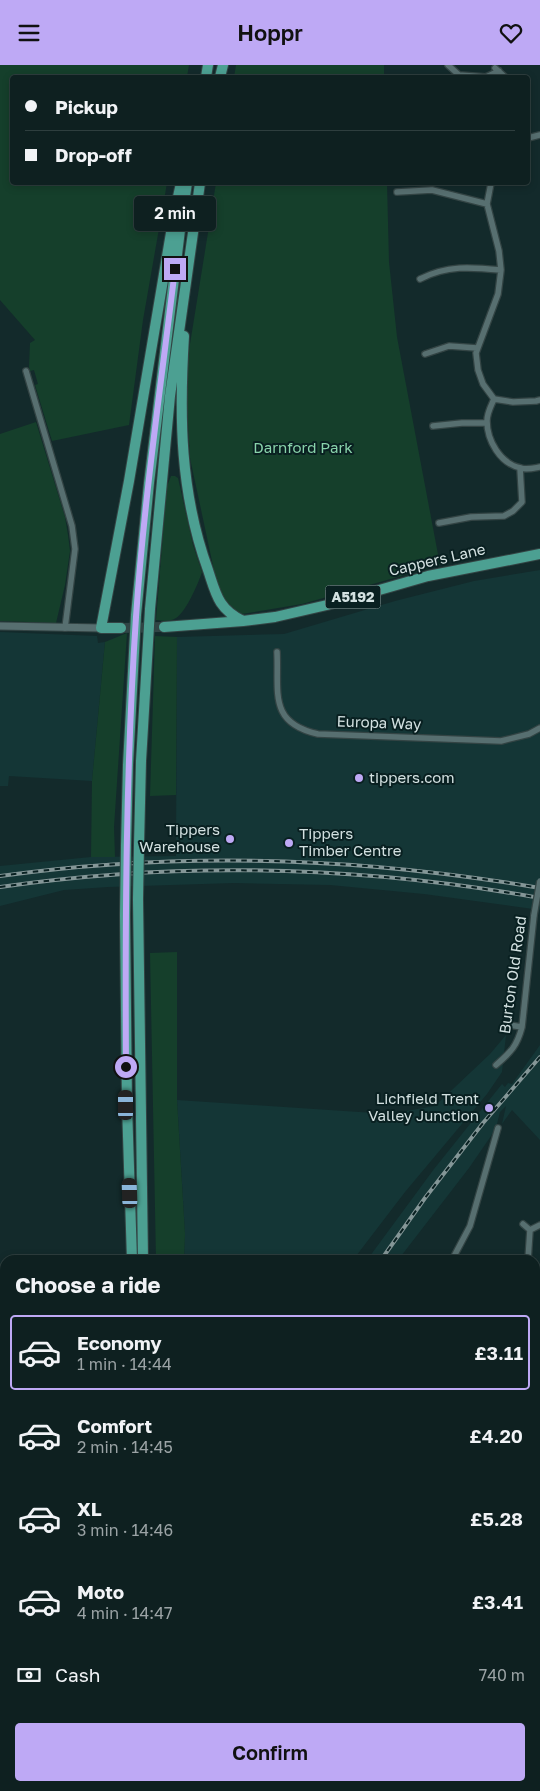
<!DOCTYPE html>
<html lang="en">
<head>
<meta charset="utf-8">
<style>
	body { margin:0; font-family:"Golos Text",sans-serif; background:#172829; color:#f1f3f6; height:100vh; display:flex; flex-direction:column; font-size:19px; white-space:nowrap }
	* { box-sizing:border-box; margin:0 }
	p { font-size:16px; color:#9ba3a5 }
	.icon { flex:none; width:28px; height:28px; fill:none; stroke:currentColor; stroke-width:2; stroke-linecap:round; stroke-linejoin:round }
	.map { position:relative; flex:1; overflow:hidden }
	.sheet { position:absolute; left:0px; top:1190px; width:540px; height:536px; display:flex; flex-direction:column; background:#0e2020; border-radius:15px 15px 0 0; box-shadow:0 2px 8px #0003,0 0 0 1px #2e3e3e }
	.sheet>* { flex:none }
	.banner { position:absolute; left:10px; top:10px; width:520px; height:110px; border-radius:5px; box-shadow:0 2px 8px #0003,0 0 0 1px #2e3e3e; display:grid; align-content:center; height:110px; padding:0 15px; background:#0e2020 }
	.end { position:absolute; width:22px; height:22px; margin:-11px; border:6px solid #bea9f5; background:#111; box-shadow:0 0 0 2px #111 }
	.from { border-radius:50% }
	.bubble { position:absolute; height:35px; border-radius:5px; background:#0e2020; box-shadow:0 2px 8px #0003,0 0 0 1px #2e3e3e; font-size:16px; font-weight:600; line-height:35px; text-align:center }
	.car { position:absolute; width:15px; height:30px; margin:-15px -8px; border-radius:6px; box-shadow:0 0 4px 1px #0007; background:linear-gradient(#222 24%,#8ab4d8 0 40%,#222 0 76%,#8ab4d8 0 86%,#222 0) }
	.banner b { display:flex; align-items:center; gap:18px; height:48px; font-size:19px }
	.banner b+b { border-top:1px solid #2e3e3e }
	.banner i { width:12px; height:12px; background:#f1f3f6 }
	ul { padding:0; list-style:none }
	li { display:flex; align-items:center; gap:15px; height:75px; margin:0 10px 8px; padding:0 5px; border:2px solid transparent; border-radius:5px }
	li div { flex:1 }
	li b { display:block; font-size:19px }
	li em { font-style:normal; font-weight:600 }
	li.selected { border-color:#bea9f5 }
	li>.icon { width:45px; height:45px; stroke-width:1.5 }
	h2 { padding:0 15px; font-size:22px; line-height:60px }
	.pay { display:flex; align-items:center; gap:12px; height:55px; padding:0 15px; font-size:19px }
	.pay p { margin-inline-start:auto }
	.cta { display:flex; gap:10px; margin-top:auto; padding:10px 15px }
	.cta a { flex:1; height:58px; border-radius:5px; background:#bea9f5; color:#111; font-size:20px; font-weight:600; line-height:58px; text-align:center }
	header { display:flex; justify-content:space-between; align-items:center; height:65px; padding:0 15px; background:#bea9f5; color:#111; font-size:22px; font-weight:600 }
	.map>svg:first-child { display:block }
</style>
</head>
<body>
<header><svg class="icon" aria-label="menu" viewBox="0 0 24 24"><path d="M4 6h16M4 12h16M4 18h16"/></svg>Hoppr<svg class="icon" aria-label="heart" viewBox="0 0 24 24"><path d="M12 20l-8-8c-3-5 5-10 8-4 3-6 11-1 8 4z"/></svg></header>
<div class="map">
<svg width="540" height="1726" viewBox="0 0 540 1726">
	<rect width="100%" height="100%" fill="#132a2b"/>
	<path fill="#143636" d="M540,505V845L424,829L330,820L234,818L108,822L64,825L0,841V801L91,792L176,791L177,572L284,569L395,536L474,516Z
		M0,567L97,571L98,578L105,577L92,716L9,711L8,721H0Z
		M506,970L502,1007L487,1029L405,1127L353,1195H184L185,1169L177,1035L389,1049L435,1041L490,989Z
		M540,980V1075L512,1045L502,1059L506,1041L500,1047L497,1059L491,1071L469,1103L398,1195H367L434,1104L502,1019L505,1022L508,1018L512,1019Z"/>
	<path fill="#153f2b" d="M0,0H189L187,12H12V118H167L143,255L129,360L52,376L35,320L38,319L34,305L30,306L29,302L30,278L35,275L0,235Z
		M236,0H384V12H234Z
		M216,118H387L389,197L397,272L440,500L302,539L242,549L233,546L224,535L215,510L190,393L185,310Z
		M36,357L65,452L68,470L70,486L65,520L56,558L0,556V369Z
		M171,411H175L178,413L193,480L202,507C198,519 186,547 176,553C169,557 163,556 156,555L167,421Z
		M127,568L114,762L115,792H91L92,716L105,577Z
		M155,571L177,572L176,730L150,731Z
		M177,887V1035L185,1169L184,1195H156L150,888Z
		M540,1307V1488L535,1505V1312Z"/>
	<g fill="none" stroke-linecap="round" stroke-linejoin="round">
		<path stroke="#304546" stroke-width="10" stroke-dasharray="10 5" stroke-linecap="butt" d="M121,563L164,562"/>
		<g stroke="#344" stroke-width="8">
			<path id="minor" d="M448,0L459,10V12
				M495,3L505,12
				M459,10L486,12L499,6
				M528,73L540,70
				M491,118L487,139L499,186L501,205L498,229L476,288L478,305L483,319L494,334L513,337L536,336L540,335
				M397,127L432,125L487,139
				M420,214C447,200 471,202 501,205
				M425,289L449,281L477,283
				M26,306L72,461L75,484L65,563
				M494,334C491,341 487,348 487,356C487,375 500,399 521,403C527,405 534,403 540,402
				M433,361L462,358H487
				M439,458L471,452L504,451L513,446L522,437L520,403
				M277,587C279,627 268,658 318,669L501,676L529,669L540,663
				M509,960L522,962
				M496,1000C511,987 517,981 522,962L534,850
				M523,1159L530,1165L540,1160
				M452,1195L470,1161L498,1063
				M528,1195L530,1165
				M535,1216L540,1217
				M535,1525L540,1506
				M535,1557L540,1559
				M535,1615L540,1619
				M535,1705L540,1709
				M196,1721L201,1726
				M336,1721L340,1726
				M431,1721L433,1726
				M372,1726L379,1721"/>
		</g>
		<g stroke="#344" stroke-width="9">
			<path id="tertiary" d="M0,561L101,563"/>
		</g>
		<g stroke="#344" stroke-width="12">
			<path id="trunk" d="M206,12L208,0
				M220,12L223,0
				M184,271C179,352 180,428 208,505C216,529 218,544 243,556
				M164,562L243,556L275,552L327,540L428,511L540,489
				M121,563H101L129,416L174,150L181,118
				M139,780L141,696L150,544L170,331L200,118
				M126,781L128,700L136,550L149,418L180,165L187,118
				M138,834L143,1195
				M125,850L127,1040L132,1195
				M535,1304L540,1300
				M142,1726V1721
				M154,1726V1721
				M213,1726L217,1721
				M228,1726L231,1721"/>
		</g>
		<use href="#minor" stroke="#576f70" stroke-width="5.5"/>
		<use href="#tertiary" stroke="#576f70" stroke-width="7"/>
		<use href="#trunk" stroke="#4ca092" stroke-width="10"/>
		<g stroke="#849697" stroke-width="4">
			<path id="rail" d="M0,811C180,786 361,792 540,823
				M0,822C179,796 362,801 540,833
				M381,1195L425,1133L483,1058L540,992
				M94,1726L96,1721"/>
		</g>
		<use href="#rail" stroke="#092021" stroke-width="2" stroke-dasharray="5.5" stroke-linecap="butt"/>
		<g stroke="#344" stroke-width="8" stroke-linecap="butt">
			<path id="minor-bridge" d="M534,850L540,816"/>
		</g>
		<g stroke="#344" stroke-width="12" stroke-linecap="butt">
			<path id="trunk-bridge" d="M138,834L139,780
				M125,850L126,781"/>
		</g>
		<use href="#minor-bridge" stroke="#576f70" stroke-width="5.5"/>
		<use href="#trunk-bridge" stroke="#4ca092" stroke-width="10"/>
	</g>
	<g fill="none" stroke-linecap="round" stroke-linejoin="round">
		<path stroke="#bea9f5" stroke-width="6" d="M126,1002C125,852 126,702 136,552C144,435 161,319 175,204"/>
	</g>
	<g fill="#bea9f5" stroke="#092021" stroke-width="2">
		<circle cx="359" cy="713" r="5"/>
		<circle cx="230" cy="774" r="5"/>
		<circle cx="289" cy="778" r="5"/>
		<circle cx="489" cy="1043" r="5"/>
	</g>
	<g text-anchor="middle" stroke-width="4" stroke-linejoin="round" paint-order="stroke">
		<rect fill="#092021" stroke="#96a7a7" stroke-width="1" x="325.5" y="520.5" width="55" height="23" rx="4"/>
		<g font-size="14" font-weight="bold" fill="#d3e1e1">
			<text x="353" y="537">A5192</text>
		</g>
		<g font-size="15" fill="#89d3ab" stroke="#092021">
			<text x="303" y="388">Darnford Park</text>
		</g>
		<g font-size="15" fill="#d3e1e1" stroke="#092021">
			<text transform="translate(437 495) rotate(-13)" y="5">Cappers Lane</text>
			<text transform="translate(379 658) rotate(2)" y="5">Europa Way</text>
			<text transform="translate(513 910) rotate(-82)" y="5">Burton Old Road</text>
		</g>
		<g font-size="15" fill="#d3e1e1" stroke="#092021" text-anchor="start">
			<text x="369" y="718">tippers.com</text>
			<text x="220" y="770" text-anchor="end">Tippers<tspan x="220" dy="17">Warehouse</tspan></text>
			<text x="299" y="774">Tippers<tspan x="299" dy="17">Timber Centre</tspan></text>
			<text x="479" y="1039" text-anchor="end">Lichfield Trent<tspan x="479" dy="17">Valley Junction</tspan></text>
		</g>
	</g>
</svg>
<i class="end from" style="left:126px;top:1002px"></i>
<i class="end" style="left:175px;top:204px"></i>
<div class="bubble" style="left:134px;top:131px;width:82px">2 min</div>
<i class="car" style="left:126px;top:1040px;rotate:0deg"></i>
<i class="car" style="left:130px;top:1128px;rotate:358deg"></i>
<div class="banner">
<b><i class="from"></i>Pickup</b>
<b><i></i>Drop-off</b>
</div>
<section class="sheet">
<h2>Choose a ride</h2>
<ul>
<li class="selected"><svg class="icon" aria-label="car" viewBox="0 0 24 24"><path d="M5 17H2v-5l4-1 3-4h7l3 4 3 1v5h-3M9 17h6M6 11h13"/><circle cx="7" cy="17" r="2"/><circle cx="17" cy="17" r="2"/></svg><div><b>Economy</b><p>1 min · 14:44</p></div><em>£3.11</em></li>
<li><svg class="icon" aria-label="car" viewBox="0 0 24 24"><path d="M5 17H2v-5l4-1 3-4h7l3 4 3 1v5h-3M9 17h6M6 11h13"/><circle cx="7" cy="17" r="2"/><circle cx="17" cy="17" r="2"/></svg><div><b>Comfort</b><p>2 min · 14:45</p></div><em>£4.20</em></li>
<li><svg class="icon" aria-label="car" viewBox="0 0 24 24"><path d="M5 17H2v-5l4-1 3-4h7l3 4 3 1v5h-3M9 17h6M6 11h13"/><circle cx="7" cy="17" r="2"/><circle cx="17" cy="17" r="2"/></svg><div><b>XL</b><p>3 min · 14:46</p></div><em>£5.28</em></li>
<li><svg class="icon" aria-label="car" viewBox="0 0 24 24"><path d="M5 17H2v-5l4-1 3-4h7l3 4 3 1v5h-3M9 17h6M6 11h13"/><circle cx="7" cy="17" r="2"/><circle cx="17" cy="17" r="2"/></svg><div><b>Moto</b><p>4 min · 14:47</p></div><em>£3.41</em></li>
</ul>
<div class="pay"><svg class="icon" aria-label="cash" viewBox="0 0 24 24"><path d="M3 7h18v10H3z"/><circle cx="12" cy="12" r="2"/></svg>Cash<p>740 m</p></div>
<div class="cta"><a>Confirm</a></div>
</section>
</div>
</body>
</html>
